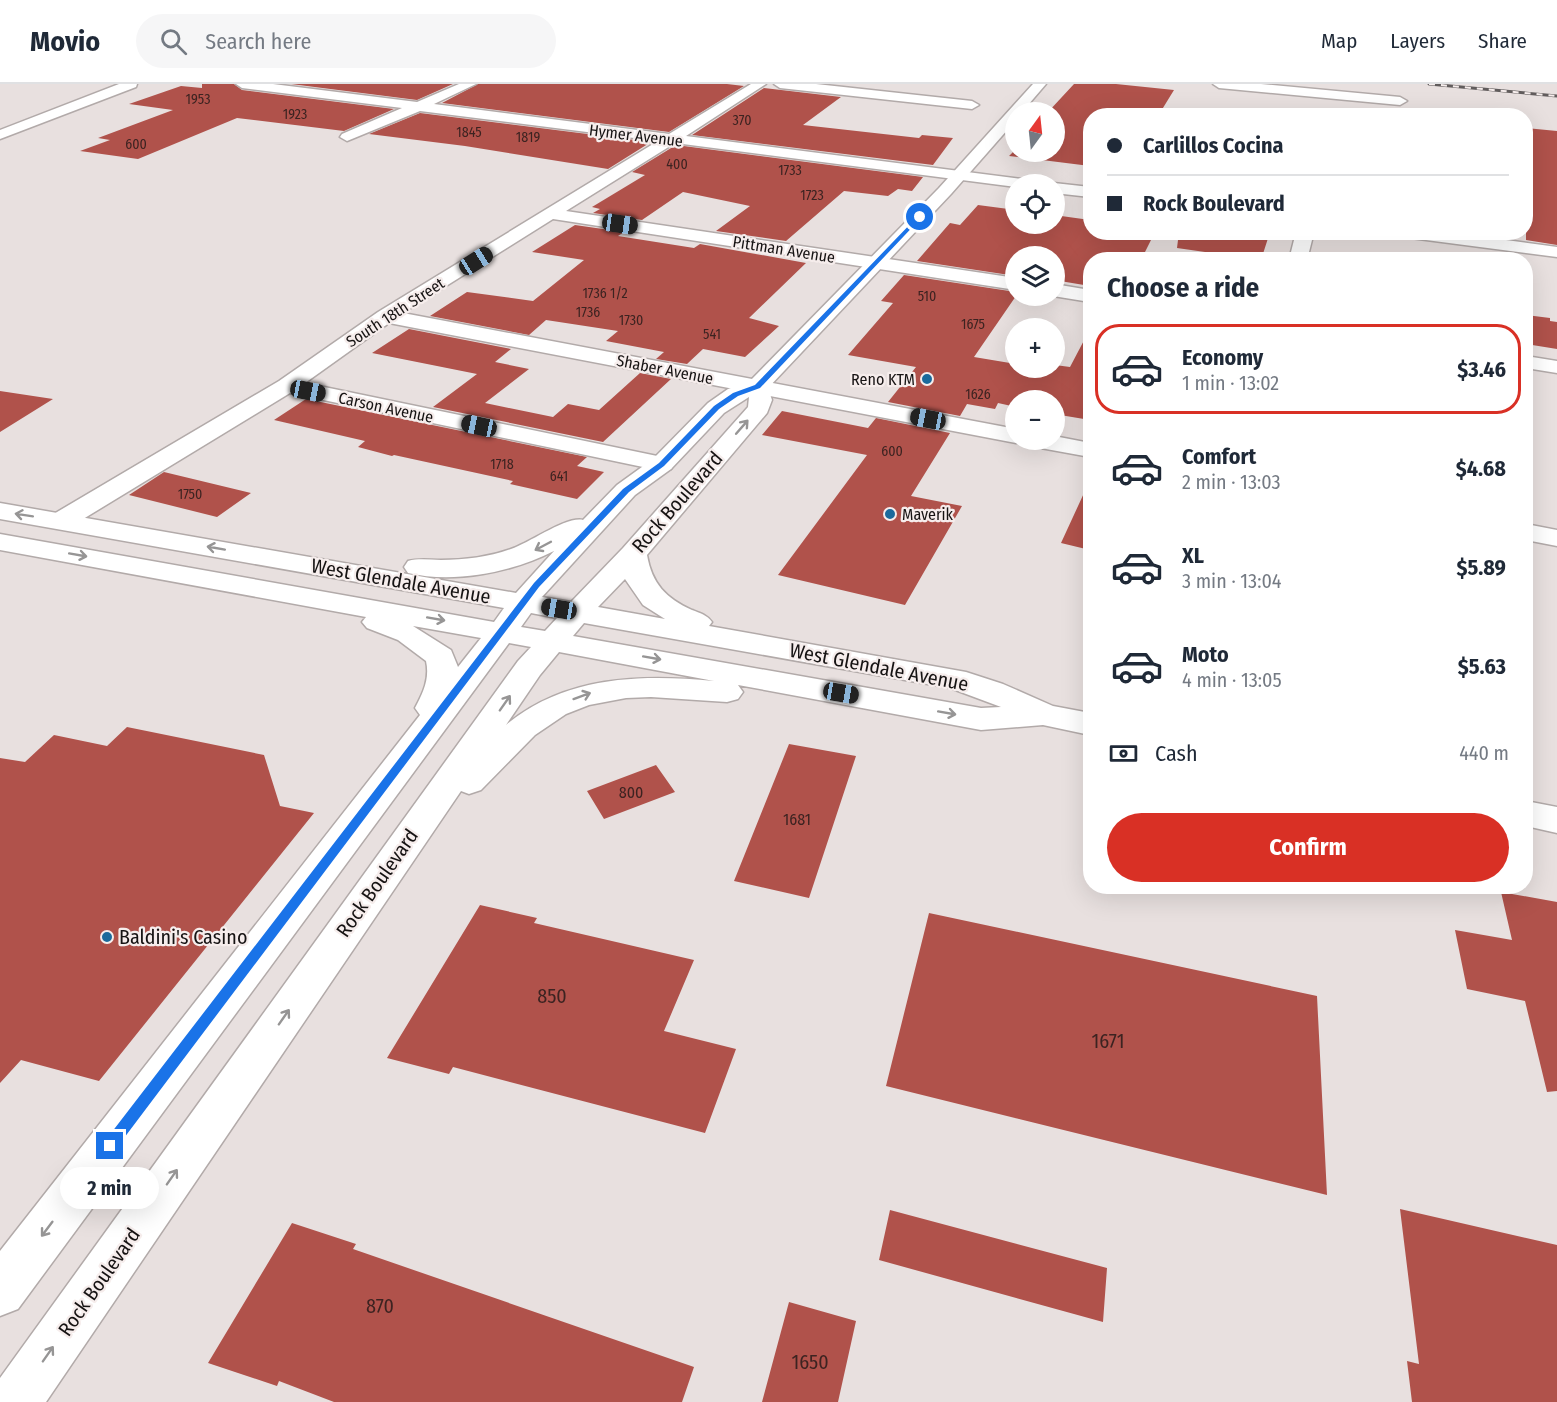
<!DOCTYPE html>
<html lang="en">
<head>
<meta charset="utf-8">
<style>
	body { margin:0; font-family:"Fira Sans Condensed",sans-serif; background:#f6f6f7; color:#1f2937; height:100vh; display:flex; flex-direction:column; font-size:22px; white-space:nowrap }
	* { box-sizing:border-box; margin:0 }
	p { font-size:20px; color:#747a83 }
	.icon { flex:none; width:33px; height:33px; fill:none; stroke:currentColor; stroke-width:2; stroke-linecap:round; stroke-linejoin:round }
	.map { position:relative; flex:1; overflow:hidden }
	.side { position:absolute; left:1083px; top:168px; width:450px; height:642px; display:flex; flex-direction:column; background:#fff; border-radius:24px; box-shadow:0 6px 24px #0002 }
	.side>* { flex:none }
	.hud { position:absolute; left:1083px; top:24px; width:450px; height:132px; border-radius:24px; box-shadow:0 6px 24px #0002; display:grid; align-content:center; height:132px; padding:0 24px; background:#fff }
	.needle { width:39px; rotate:15deg }
	.buttons { position:absolute; left:1005px; top:18px; display:grid; gap:12px }
	.buttons a { display:grid; place-items:center; width:60px; height:60px; border-radius:50%; background:#fff; box-shadow:0 6px 24px #0002; font-size:30px }
	.end { position:absolute; width:27px; height:27px; margin:-14px; border:8px solid #1a73e8; background:#fff; box-shadow:0 0 0 3px #fff }
	.from { border-radius:50% }
	.bubble { position:absolute; height:42px; border-radius:21px; background:#fff; box-shadow:0 6px 24px #0002; font-size:20px; font-weight:700; line-height:42px; text-align:center }
	.car { position:absolute; width:18px; height:36px; margin:-18px -9px; border-radius:8px; box-shadow:0 0 4px 2px #0007; background:linear-gradient(#222 24%,#8ab4d8 0 40%,#222 0 76%,#8ab4d8 0 86%,#222 0) }
	.hud b { display:flex; align-items:center; gap:21px; height:57px; font-size:22px }
	.hud b+b { border-top:2px solid #e0e1e3 }
	.hud i { width:15px; height:15px; background:#1f2937 }
	ul { padding:0; list-style:none }
	li { display:flex; align-items:center; gap:18px; height:90px; margin:0 12px 9px; padding:0 12px; border:3px solid transparent; border-radius:24px }
	li div { flex:1 }
	li b { display:block; font-size:22px }
	li em { font-style:normal; font-weight:700 }
	li.active { border-color:#d93025 }
	li>.icon { width:54px; height:54px; stroke-width:1.5 }
	h2 { padding:0 24px; font-size:27px; line-height:72px }
	.pay { display:flex; align-items:center; gap:15px; height:66px; padding:0 24px; font-size:22px }
	.pay p { margin-inline-start:auto }
	.action { display:flex; gap:12px; margin-top:auto; padding:12px 24px }
	.action a { flex:1; height:69px; border-radius:36px; background:#d93025; color:#fff; font-size:24px; font-weight:700; line-height:69px; text-align:center }
	header { display:flex; align-items:center; gap:36px; box-sizing:border-box; height:84px; padding:0 30px; background:#fff; border-bottom:2px solid #e0e1e3 }
	header strong { font-size:28px }
	nav { display:flex; gap:33px; margin-inline-start:auto; font-size:21px }
	.search { width:420px; height:54px; background:#f6f6f7; display:flex; align-items:center; gap:15px; box-sizing:border-box; padding:0 21px; border-radius:33px; color:#747a83; font-size:22px }
	.map>svg:first-child { display:block }
</style>
</head>
<body>
<header>
<strong>Movio</strong>
<div class="search"><svg class="icon" aria-label="search" viewBox="0 0 24 24"><circle cx="10" cy="10" r="6"/><path d="M15 15l6 6"/></svg>Search here</div>
<nav><a>Map</a><a>Layers</a><a>Share</a></nav>
</header>
<div class="map">
<svg width="1557" height="1318" viewBox="0 0 1557 1318">
	<rect width="100%" height="100%" fill="#e8e0df"/>
	<path fill="#b0524b" d="M202,0H234L242,6L394,25L344,47L237,34L138,75L80,67L110,56L98,54L173,26L129,20L181,2L202,4Z
		M291,0H453L417,16Z
		M478,0H727L744,2L669,48L442,19Z
		M1074,0H1116L1174,6L1158,32H1090V82L1009,72L1016,65V68H1054V28H1048Z
		M764,4L841,13L803,41L919,54L922,51L953,54L933,81L692,51Z
		M420,29L651,58L608,85L465,62L369,50Z
		M1526,44L1557,47V161L1526,156Z
		M676,61L923,93L912,107L898,105L888,112L844,107L786,157L716,147L750,122L683,108L642,136L593,129L600,125L592,123L645,91L632,88Z
		M978,121L1016,126V140H1054V131L1090,136V148H1155L1141,176H1090V202L1054,196V172H1016V192L917,177L950,139L960,141Z
		M575,141L624,148L618,152L694,164L700,160L806,179L749,234L779,242L745,273L703,265L687,280L656,275L664,268L606,257L618,247L546,236L529,251L430,232L467,208L533,217L584,176L532,168Z
		M1179,148H1270L1261,176L1177,164Z
		M904,191L1016,208V212L974,273L1016,280V284L1051,287L1055,281L1070,283L1090,245V336L1054,330V316H1016V323L998,319L995,325L967,320L960,332L888,318L916,283L848,271L893,219L881,217Z
		M1526,231L1550,234V237L1557,238V265L1526,260Z
		M409,245L511,265L495,278L529,285L485,319L553,333L568,320L599,326L640,289L671,295L603,358L433,323L477,290L372,269Z
		M0,307L53,315L0,348Z
		M306,315L587,373L577,382L604,388L577,415L510,400L513,397L394,371L392,372L358,363L365,357L274,336Z
		M782,327L868,344L876,334L950,349L911,412L962,422L905,521L778,491L867,371L762,351Z
		M164,388L251,409L217,433L129,411Z
		M1090,396V466L1061,459Z
		M127,643L264,671L280,722L314,729L99,997L21,976L0,999V674L25,678L54,651L107,662Z
		M789,660L856,672L809,814L734,797Z
		M656,681L675,708L604,735L587,707Z
		M1501,808L1557,818V1007L1547,1008L1525,917L1467,905L1455,846L1512,856Z
		M480,821L537,834L534,839L694,876L664,947L736,965L705,1049L453,983L449,990L387,974Z
		M929,829L1317,912L1327,1111L886,1002Z
		M1400,1125L1557,1161V1318H1412L1407,1277L1419,1280Z
		M890,1126L1107,1184L1103,1238L879,1176Z
		M292,1139L356,1160L353,1165L694,1283L682,1318H334L279,1297L277,1302L208,1279Z
		M789,1218L856,1237L838,1318H762Z"/>
	<g fill="none" stroke-linecap="round" stroke-linejoin="round">
		<g stroke="#b2aaa9" stroke-width="3">
			<path id="minor" d="M119,0H137L136,3L0,55V46Z
				M236,0H273L417,18L459,0H476L434,20L669,50L751,0H766L686,52L1037,97L1039,100H1016V103L675,59L566,127L1016,194V206L553,135L403,229L1016,345V356H1054V352L1090,359V373L1035,363L1027,361L1024,357L1016,359L389,239L305,299L662,373L671,375L674,380L671,385L662,387L290,309L70,443L61,445L52,443L48,437L52,431L279,297L378,228L658,57L420,27L347,57L340,53L342,50L402,24L242,4Z
				M774,0H816L972,17L979,21L972,25L780,4Z
				M1213,0H1261L1400,13L1407,17L1400,21L1219,4Z
				M1054,99L1090,103V113L1054,109V100H1049Z
				M1296,148H1314L1307,176H1289Z
				M1395,148H1448L1557,163V173L1403,153Z
				M1054,200L1090,206V218L1053,212Z
				M1526,272L1557,277V289L1526,284Z
				M1526,440L1557,446V462L1526,456Z"/>
		</g>
		<g stroke="#b2aaa9" stroke-width="3">
			<path id="major" d="M1033,0H1046L1022,28H1016V36L951,110L768,304L772,316L767,329L647,471C652,500 666,514 692,526C700,529 707,531 712,538L709,542L966,588L1003,600L1053,622L1090,629V651L1043,641L981,646L738,601L743,608L738,615L727,618L651,613L626,614L589,621L566,630L535,651L481,706L469,710L461,707L46,1318H0V1294L518,577L531,563L509,559L18,1225L0,1232V1167L420,631L415,624C423,609 430,595 426,577L398,556L367,544L362,538L366,533L0,466V450L494,538L504,524L0,435V419L516,509L554,467C513,488 454,500 408,489L404,483L408,477C419,474 430,476 441,476C465,476 489,473 511,465C530,459 566,432 583,436L617,401L653,375L708,319L728,305L749,298L939,104ZM749,313L748,323L623,464L571,518L542,513L635,411L671,385L724,329ZM625,495L643,521L665,535L598,523ZM531,529L557,534L545,547L521,543ZM584,539L950,604L1001,623L981,624L573,552ZM413,542L481,554L458,583L451,566ZM559,568L714,597C640,590 565,592 506,641L540,591Z
				M1526,717L1557,723V749L1526,742Z"/>
		</g>
		<use href="#minor" fill="#fff" fill-rule="evenodd"/>
		<use href="#major" fill="#fff" fill-rule="evenodd"/>
		<g stroke="#615c5c" stroke-width="3">
			<path id="rail" d="M1429,0L1557,12"/>
		</g>
		<use href="#rail" stroke="#f6edec" stroke-width="2" stroke-dasharray="6" stroke-linecap="butt"/>
	</g>
	<defs><path id="oneway-shaft" d="M-6 0H5M1.5-3L5.5 0L1.5 3" fill="none" stroke-width="1.6" stroke-linecap="round" stroke-linejoin="round" transform="scale(1.5)"/></defs>
	<g stroke="#969595">
		<use href="#oneway-shaft" transform="translate(742 343) rotate(-49)"/>
		<use href="#oneway-shaft" transform="translate(24 431) rotate(-171)"/>
		<use href="#oneway-shaft" transform="translate(543 462) rotate(152)"/>
		<use href="#oneway-shaft" transform="translate(216 464) rotate(-170)"/>
		<use href="#oneway-shaft" transform="translate(78 471) rotate(10)"/>
		<use href="#oneway-shaft" transform="translate(436 535) rotate(10)"/>
		<use href="#oneway-shaft" transform="translate(652 574) rotate(10)"/>
		<use href="#oneway-shaft" transform="translate(582 612) rotate(-20)"/>
		<use href="#oneway-shaft" transform="translate(505 619) rotate(-55)"/>
		<use href="#oneway-shaft" transform="translate(947 629) rotate(10)"/>
		<use href="#oneway-shaft" transform="translate(284 933) rotate(-55)"/>
		<use href="#oneway-shaft" transform="translate(172 1093) rotate(-55)"/>
		<use href="#oneway-shaft" transform="translate(47 1145) rotate(127)"/>
		<use href="#oneway-shaft" transform="translate(48 1270) rotate(-55)"/>
	</g>
	<path fill="#1a73e8" d="M918,132L922,133L760,304L738,312L719,325L664,382L629,408L539,503L115,1066H105L103,1062L105,1057L534,499L623,405L659,379L714,322L733,309L755,301Z"/>
	<g fill="#1b6a9c" stroke="#f6edec" stroke-width="2">
		<circle cx="927" cy="295" r="6"/>
		<circle cx="890" cy="430" r="6"/>
		<circle cx="107" cy="853" r="6"/>
	</g>
	<g text-anchor="middle" stroke-width="4.5" stroke-linejoin="round" paint-order="stroke">
		<g font-size="14" fill="#3c2321">
			<text x="198" y="20">1953</text>
			<text x="295" y="35">1923</text>
			<text x="742" y="41">370</text>
			<text x="469" y="53">1845</text>
			<text x="528" y="58">1819</text>
			<text x="136" y="65">600</text>
			<text x="677" y="85">400</text>
			<text x="790" y="91">1733</text>
			<text x="812" y="116">1723</text>
			<text x="605" y="214">1736 1/2</text>
			<text x="927" y="217">510</text>
			<text x="588" y="233">1736</text>
			<text x="631" y="241">1730</text>
			<text x="973" y="245">1675</text>
			<text x="712" y="255">541</text>
			<text x="978" y="315">1626</text>
			<text x="892" y="372">600</text>
			<text x="502" y="385">1718</text>
			<text x="559" y="397">641</text>
			<text x="190" y="415">1750</text>
		</g>
		<g font-size="16" fill="#161313" stroke="#f6edec">
			<text transform="translate(636 51) rotate(7)" y="6">Hymer Avenue</text>
			<text transform="translate(784 165) rotate(9)" y="6">Pittman Avenue</text>
			<text transform="translate(395 228) rotate(-33)" y="6">South 18th Street</text>
			<text transform="translate(665 285) rotate(11)" y="6">Shaber Avenue</text>
			<text transform="translate(386 323) rotate(12)" y="6">Carson Avenue</text>
		</g>
		<g font-size="16" fill="#161313" stroke="#f6edec" text-anchor="end">
			<text x="915" y="301">Reno KTM</text>
			<text x="902" y="436" text-anchor="start">Maverik</text>
		</g>
		<g font-size="16" fill="#3c2321">
			<text x="631" y="714">800</text>
			<text x="797" y="741">1681</text>
		</g>
		<g font-size="20" fill="#161313" stroke="#f6edec">
			<text transform="translate(677 418) rotate(-49)" y="7">Rock Boulevard</text>
			<text transform="translate(401 497) rotate(10)" y="7">West Glendale Avenue</text>
			<text transform="translate(879 583) rotate(11)" y="7">West Glendale Avenue</text>
			<text transform="translate(377 799) rotate(-55)" y="7">Rock Boulevard</text>
			<text transform="translate(99 1198) rotate(-55)" y="7">Rock Boulevard</text>
		</g>
		<g font-size="20" fill="#161313" stroke="#f6edec" text-anchor="start">
			<text x="119" y="860">Baldini's Casino</text>
		</g>
		<g font-size="20" fill="#3c2321">
			<text x="552" y="919">850</text>
			<text x="1108" y="964">1671</text>
			<text x="380" y="1229">870</text>
			<text x="810" y="1285">1650</text>
		</g>
	</g>
</svg>
<div class="buttons">
<a><svg class="needle" viewBox="-14 -14 28 28"><path d="M0-13l5 13h-10z" fill="#e53935"/><path d="M0 13l5-13h-10z" fill="#747a83"/></svg></a>
<a><svg class="icon" aria-label="locate" viewBox="0 0 24 24"><circle cx="12" cy="12" r="6"/><path d="M12 2v4M12 18v4M2 12h4M18 12h4"/></svg></a>
<a><svg class="icon" aria-label="layers" viewBox="0 0 24 24"><path d="M12 4l9 5-9 5-9-5zM3 14l9 5 9-5"/></svg></a>
<a>+</a>
<a>−</a>
</div>
<i class="end from" style="left:920px;top:133px"></i>
<i class="end" style="left:110px;top:1062px"></i>
<div class="bubble" style="left:60px;top:1083px;width:99px">2 min</div>
<i class="car" style="left:620px;top:140px;rotate:98deg"></i>
<i class="car" style="left:476px;top:177px;rotate:58deg"></i>
<i class="car" style="left:308px;top:307px;rotate:101deg"></i>
<i class="car" style="left:928px;top:335px;rotate:281deg"></i>
<i class="car" style="left:479px;top:342px;rotate:282deg"></i>
<i class="car" style="left:559px;top:525px;rotate:280deg"></i>
<i class="car" style="left:841px;top:609px;rotate:100deg"></i>
<div class="hud">
<b><i class="from"></i>Carlillos Cocina</b>
<b><i></i>Rock Boulevard</b>
</div>
<section class="side">
<h2>Choose a ride</h2>
<ul>
<li class="active"><svg class="icon" aria-label="car" viewBox="0 0 24 24"><path d="M5 17H2v-5l4-1 3-4h7l3 4 3 1v5h-3M9 17h6M6 11h13"/><circle cx="7" cy="17" r="2"/><circle cx="17" cy="17" r="2"/></svg><div><b>Economy</b><p>1 min · 13:02</p></div><em>$3.46</em></li>
<li><svg class="icon" aria-label="car" viewBox="0 0 24 24"><path d="M5 17H2v-5l4-1 3-4h7l3 4 3 1v5h-3M9 17h6M6 11h13"/><circle cx="7" cy="17" r="2"/><circle cx="17" cy="17" r="2"/></svg><div><b>Comfort</b><p>2 min · 13:03</p></div><em>$4.68</em></li>
<li><svg class="icon" aria-label="car" viewBox="0 0 24 24"><path d="M5 17H2v-5l4-1 3-4h7l3 4 3 1v5h-3M9 17h6M6 11h13"/><circle cx="7" cy="17" r="2"/><circle cx="17" cy="17" r="2"/></svg><div><b>XL</b><p>3 min · 13:04</p></div><em>$5.89</em></li>
<li><svg class="icon" aria-label="car" viewBox="0 0 24 24"><path d="M5 17H2v-5l4-1 3-4h7l3 4 3 1v5h-3M9 17h6M6 11h13"/><circle cx="7" cy="17" r="2"/><circle cx="17" cy="17" r="2"/></svg><div><b>Moto</b><p>4 min · 13:05</p></div><em>$5.63</em></li>
</ul>
<div class="pay"><svg class="icon" aria-label="cash" viewBox="0 0 24 24"><path d="M3 7h18v10H3z"/><circle cx="12" cy="12" r="2"/></svg>Cash<p>440 m</p></div>
<div class="action"><a>Confirm</a></div>
</section>
</div>
</body>
</html>
